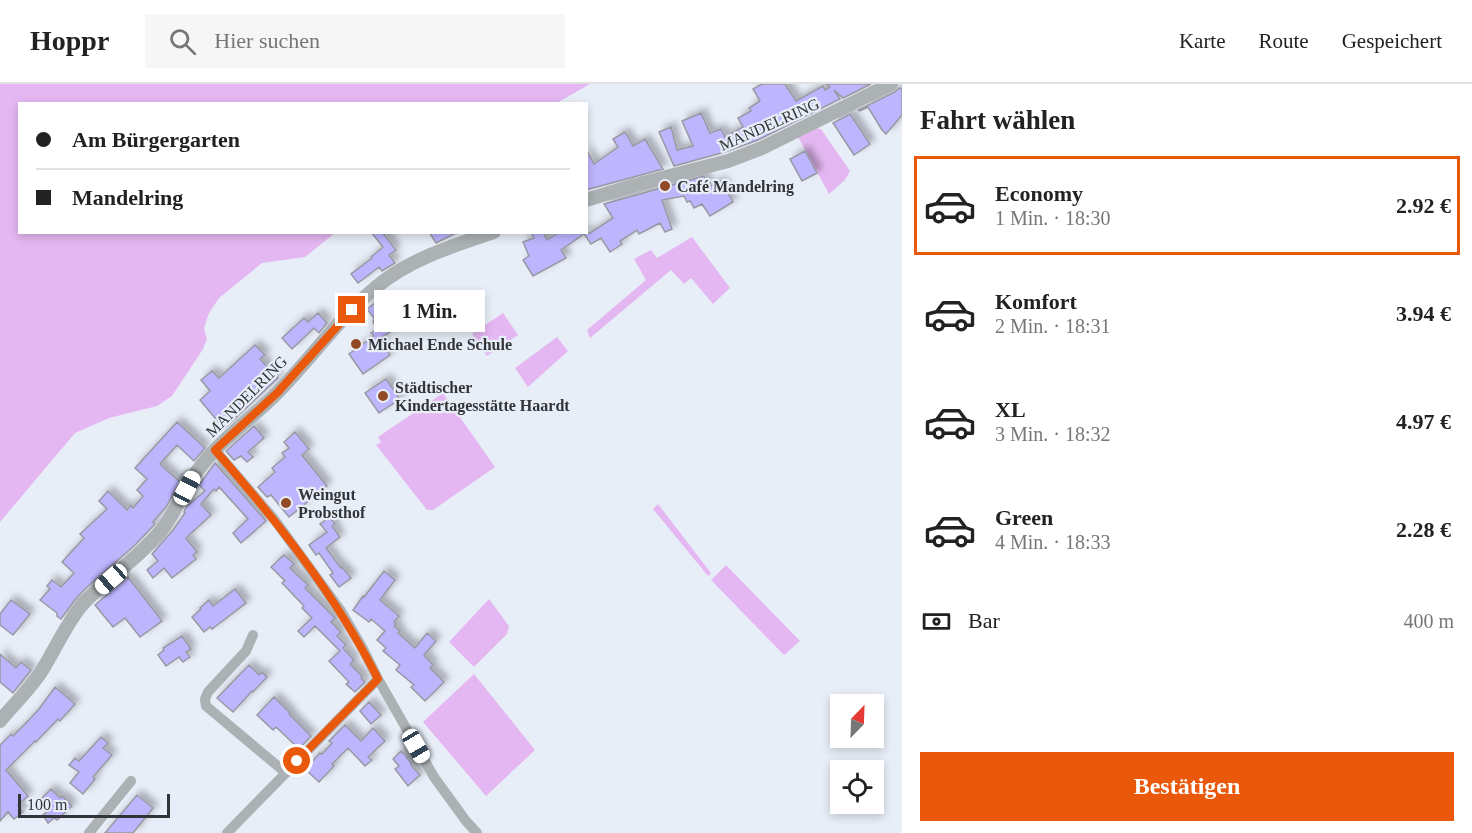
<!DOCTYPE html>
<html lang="de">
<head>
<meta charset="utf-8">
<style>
	body { margin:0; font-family:Georgia,serif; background:#f6f6f6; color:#222; height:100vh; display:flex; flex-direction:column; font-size:22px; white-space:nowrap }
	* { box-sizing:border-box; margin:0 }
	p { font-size:20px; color:#767676 }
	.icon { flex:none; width:33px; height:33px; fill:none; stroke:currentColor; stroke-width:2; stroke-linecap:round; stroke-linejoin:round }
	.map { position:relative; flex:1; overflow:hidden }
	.sheet { display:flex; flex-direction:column; background:#fff; width:570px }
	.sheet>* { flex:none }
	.guide { position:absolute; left:18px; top:18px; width:570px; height:132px; border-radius:0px; box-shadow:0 3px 9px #0003; display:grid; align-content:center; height:132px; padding:0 18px; background:#fff }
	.needle { width:39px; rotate:23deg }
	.tools { position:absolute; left:830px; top:610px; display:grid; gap:12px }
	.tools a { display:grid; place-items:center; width:54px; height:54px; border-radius:0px; background:#fff; box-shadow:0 3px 9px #0003; font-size:30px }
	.scale { position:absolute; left:18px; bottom:15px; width:152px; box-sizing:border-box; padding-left:6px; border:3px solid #323438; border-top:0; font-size:16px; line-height:21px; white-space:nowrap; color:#323438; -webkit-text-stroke:4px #e8eef8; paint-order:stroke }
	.end { position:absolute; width:27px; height:27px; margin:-14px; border:8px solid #ea580c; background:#fff; box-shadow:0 0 0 3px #fff }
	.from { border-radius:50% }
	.bubble { position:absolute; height:42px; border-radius:0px; background:#fff; box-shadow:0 3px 9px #0003; font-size:20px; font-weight:700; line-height:42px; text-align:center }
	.car { position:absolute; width:18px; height:36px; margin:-18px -9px; border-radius:8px; box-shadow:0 0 4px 2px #0007; background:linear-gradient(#fff 24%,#345 0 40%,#fff 0 76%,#345 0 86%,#fff 0) }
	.guide b { display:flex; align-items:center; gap:21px; height:57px; font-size:22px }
	.guide b+b { border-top:2px solid #e0e0e0 }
	.guide i { width:15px; height:15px; background:#222 }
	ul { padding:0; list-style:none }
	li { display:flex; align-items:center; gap:18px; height:99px; margin:0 12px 9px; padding:0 6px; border:3px solid transparent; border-radius:0px }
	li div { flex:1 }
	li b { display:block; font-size:22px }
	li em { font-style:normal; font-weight:700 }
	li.on { border-color:#ea580c }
	li>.icon { width:54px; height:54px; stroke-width:1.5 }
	h2 { padding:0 18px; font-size:27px; line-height:72px }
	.pay { display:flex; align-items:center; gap:15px; height:66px; padding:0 18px; font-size:22px }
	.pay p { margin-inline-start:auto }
	.cta { display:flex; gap:12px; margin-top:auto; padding:12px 18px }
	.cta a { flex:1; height:69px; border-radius:0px; background:#ea580c; color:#fff; font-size:24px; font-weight:700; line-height:69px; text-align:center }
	header { display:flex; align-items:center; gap:36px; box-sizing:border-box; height:84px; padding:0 30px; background:#fff; border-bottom:2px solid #e0e0e0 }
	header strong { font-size:28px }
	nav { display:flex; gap:33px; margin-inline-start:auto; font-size:21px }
	.search { width:420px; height:54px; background:#f6f6f6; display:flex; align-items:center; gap:15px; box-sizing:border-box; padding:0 21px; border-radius:0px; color:#767676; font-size:22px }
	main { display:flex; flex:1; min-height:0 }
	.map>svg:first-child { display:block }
</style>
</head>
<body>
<header>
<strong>Hoppr</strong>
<div class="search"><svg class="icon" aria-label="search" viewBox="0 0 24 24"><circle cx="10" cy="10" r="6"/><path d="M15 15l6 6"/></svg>Hier suchen</div>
<nav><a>Karte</a><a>Route</a><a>Gespeichert</a></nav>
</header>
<main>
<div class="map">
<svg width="902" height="749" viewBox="0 0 902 749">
	<defs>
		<filter id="shadow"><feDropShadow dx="5" dy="-5" stdDeviation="3" flood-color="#0004"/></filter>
	</defs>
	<rect width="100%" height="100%" fill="#e8eef8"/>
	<path fill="#e4b7f2" d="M0,0H590L555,20H20V148L335,149L305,173L262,179L219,214L209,229L204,244L207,255L203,265L172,312L157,322L109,334L75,349L0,438Z
		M814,44L821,45L850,87L845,96L829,110L798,53Z
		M692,153L730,204L713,220L691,194L684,200L671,186L590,254L587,246L646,196L634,175L651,166L657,174Z
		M503,229L518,251L487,272L472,250Z
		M557,253L568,267L528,303L515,284Z
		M443,309L495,383L433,426H427L376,361L381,358L378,353Z
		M658,420L711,489L708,492L653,425Z
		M726,481L800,557L784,571L711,496Z
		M489,515L509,542L507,550L474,583L449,558Z
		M474,590L535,666L486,712L423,638Z"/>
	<path fill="#bdb5fe" stroke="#9998a2" stroke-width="1.5" filter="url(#shadow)" d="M762,0H785L796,17L823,2L825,6L830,3L827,0H871L843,14L834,6L840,15L758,56L725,68L674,82L659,48L671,43L677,66L693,62L682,37L701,29L710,49L721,45L725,53L743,43L738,34L751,27L749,24L760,17L753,5Z
		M899,4L902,5V31L886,50L882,46L868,23L860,27L858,26L895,8Z
		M850,30L870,60L854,71L833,39Z
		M625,48L633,62L645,55L663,85L586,106V65L594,80L618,63L613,55Z
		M805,67L817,89L802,97L790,75Z
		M704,92L709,103L721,97L733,118L710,132L702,120L694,124L690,117L687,118L684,112L662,116L672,145L665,148L660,139L639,150L637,146L620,157L622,160L610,168L601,154L591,160L584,150L561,166L566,174L533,192L523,176L529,172L523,158L534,154L531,148H543L547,156L559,148L590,149L613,134L604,120Z
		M371,148H382L396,166L389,171L395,179L382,187L379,183L358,199L351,190L372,174L371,173L383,163Z
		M429,148H458L436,159Z
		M379,216L395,239L388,245L390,248L379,255L390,271L363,290L349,270L374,252L371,249L377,245L373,238L374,234L367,225Z
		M318,229L327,239L319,249L314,244L292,265L282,254L304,234L308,238Z
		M255,261L265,271L260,275L278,294L224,345L200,316L210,307L201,296L212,287L219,294Z
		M386,295L400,315L379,329L365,309Z
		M177,338L205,364L194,377L177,361L160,380L180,398L166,423L153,438L155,440L135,461L84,506L74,517L61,535L57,532V529L40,516L50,505L47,502L52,496L61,503L74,489L62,478L84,454L80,450L107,425L99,417L108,407L127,426L131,421L133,424L143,412L137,406L147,395L135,384Z
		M254,342L264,354L248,368L253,373L247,378L241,372L234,376L226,367Z
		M295,348L309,365L302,371L327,402L289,433L271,411L267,413L258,403L275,388L272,384L285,373L282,369L289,364L284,358Z
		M215,379L266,437L241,459L233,449L248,435L219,403L216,407L214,405L201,420L211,431L186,454L197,468L193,471L196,475L172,494L164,484L153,494L147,486L158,477L152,470L173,446L185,429L184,428L186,423L205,407L199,401Z
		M330,433L335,440L332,442L340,453L326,464L341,484L342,483L351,494L339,503L330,491L333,489L319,469L316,471L309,461L327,448L320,440Z
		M284,471L294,480L290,484L308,501L305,504L335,534L331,538L341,548L337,552L346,561L343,564L354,576L350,580L362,592L361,594L365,598L355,608L346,600L349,598L329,577L340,567L315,542L304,553L298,547L312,534L302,524L304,522L282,499L285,497L271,483Z
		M384,487L395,496L380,516L399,532L394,538L396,540L394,542L400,547L398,549L415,564L427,549L436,557L424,571L433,581L430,584L444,598L425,617L411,603L414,601L396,586L400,581L383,567L386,564L377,556L385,547L371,535L369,538L353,526L363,512L364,513Z
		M128,493L162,537L140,553L125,534L113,543L95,521Z
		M235,505L246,519L212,545L210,543L204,548L192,533L201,525L200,524L209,516L213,522Z
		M11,516L30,530L13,551L0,541V530Z
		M182,552L191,565L186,568L190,573L183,578L179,573L166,582L158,571L164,566L163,564Z
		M0,570L16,584L21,578L31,586L13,609L0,598Z
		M249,581L259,591L262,588L267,593L253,608L252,607L233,628L217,614Z
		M55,603L75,620L60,637L58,635L36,658L35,657L6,686L28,712L18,721L23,728L14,735L8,728L0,737V661L11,650L13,652L27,638L39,625Z
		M274,613L290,629L289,630L311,652L299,665L276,643L273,646L257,631Z
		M369,618L381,631L371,640L360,627Z
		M345,641L361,657L373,644L385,657L368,673L372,676L365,682L348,664L332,680L334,682L319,698L305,685L320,669L322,670L332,659L329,657Z
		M101,653L108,659L103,664L112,671L93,693L95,695L83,710L70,699L79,688L69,681L75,674L79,677Z
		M401,667L408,674H407L412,680L411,681L420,691L408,702L395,685L399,682L393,675Z
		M51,705L60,714L62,712L72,722L57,736L54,734L48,739L43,731L48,727L38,718Z
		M137,711L153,724L133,749H105Z"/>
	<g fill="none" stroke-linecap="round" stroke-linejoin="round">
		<path stroke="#acb1b3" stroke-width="10" d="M215,366L274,435L341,527L362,563L378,595L434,693L466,737L477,749
			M253,551L246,567L208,608L205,615L206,622L286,689
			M89,749L131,697
			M227,749L378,595"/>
		<path stroke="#acb1b3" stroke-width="14" d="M586,116L635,101L728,77L762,64L891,0
			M0,637C13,621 30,605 41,588C55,566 65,542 81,522C105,495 137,476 160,448C176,429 183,405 198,386C219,357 251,335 276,310C310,276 338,235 375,204C409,175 453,162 494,148"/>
	</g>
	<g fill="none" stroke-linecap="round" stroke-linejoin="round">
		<path stroke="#ea580c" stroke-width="8" d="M297,677L378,595C335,510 277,437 215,366L277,309L352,226"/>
	</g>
	<g fill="#914926" stroke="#e8eef8" stroke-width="2">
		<circle cx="665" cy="102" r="6"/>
		<circle cx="356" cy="260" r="6"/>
		<circle cx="383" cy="312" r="6"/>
		<circle cx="286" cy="419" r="6"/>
	</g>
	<g text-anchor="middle" stroke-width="4.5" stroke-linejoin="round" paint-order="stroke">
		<g font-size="16" fill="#323438" stroke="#e8eef8">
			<text transform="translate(769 40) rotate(-24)" y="6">MANDELRING</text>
			<text transform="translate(246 312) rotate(-45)" y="6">MANDELRING</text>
		</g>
		<g font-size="16" font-weight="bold" fill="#323438" stroke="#e8eef8" text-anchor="start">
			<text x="677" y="108">Café Mandelring</text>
			<text x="368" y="266">Michael Ende Schule</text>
			<text x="395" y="309">Städtischer<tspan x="395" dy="18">Kindertagesstätte Haardt</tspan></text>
			<text x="298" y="416">Weingut<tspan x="298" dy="18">Probsthof</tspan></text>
		</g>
	</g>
</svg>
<div class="tools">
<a><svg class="needle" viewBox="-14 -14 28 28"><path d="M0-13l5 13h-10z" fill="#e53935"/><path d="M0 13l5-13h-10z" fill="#767676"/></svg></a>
<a><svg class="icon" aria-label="locate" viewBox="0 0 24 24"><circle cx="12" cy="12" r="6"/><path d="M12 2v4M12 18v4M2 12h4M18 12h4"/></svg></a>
</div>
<div class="scale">100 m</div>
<i class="end from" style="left:297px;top:677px"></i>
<i class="end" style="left:352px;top:226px"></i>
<div class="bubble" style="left:374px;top:206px;width:111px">1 Min.</div>
<i class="car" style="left:187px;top:404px;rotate:28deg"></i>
<i class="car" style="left:111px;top:495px;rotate:229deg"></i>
<i class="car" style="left:416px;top:662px;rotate:150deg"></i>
<div class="guide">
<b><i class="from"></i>Am Bürgergarten</b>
<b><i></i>Mandelring</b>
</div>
</div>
<section class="sheet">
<h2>Fahrt wählen</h2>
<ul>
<li class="on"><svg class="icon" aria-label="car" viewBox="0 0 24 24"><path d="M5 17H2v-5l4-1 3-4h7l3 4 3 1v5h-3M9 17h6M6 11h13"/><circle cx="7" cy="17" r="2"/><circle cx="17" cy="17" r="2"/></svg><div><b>Economy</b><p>1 Min. · 18:30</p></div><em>2.92 €</em></li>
<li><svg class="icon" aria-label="car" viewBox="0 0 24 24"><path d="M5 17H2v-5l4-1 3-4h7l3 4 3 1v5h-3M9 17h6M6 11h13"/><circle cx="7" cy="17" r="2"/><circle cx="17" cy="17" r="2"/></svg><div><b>Komfort</b><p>2 Min. · 18:31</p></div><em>3.94 €</em></li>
<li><svg class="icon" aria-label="car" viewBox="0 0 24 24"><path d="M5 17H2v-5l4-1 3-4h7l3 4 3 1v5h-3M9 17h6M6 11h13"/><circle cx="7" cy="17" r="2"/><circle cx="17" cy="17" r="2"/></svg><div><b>XL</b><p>3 Min. · 18:32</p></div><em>4.97 €</em></li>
<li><svg class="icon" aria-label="car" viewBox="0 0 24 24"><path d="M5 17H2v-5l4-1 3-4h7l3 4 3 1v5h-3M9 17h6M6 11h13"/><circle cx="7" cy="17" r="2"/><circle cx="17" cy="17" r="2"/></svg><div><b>Green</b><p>4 Min. · 18:33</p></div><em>2.28 €</em></li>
</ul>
<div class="pay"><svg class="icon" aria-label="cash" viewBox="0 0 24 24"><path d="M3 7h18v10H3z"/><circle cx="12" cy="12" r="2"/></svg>Bar<p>400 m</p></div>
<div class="cta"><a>Bestätigen</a></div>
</section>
</main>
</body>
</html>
